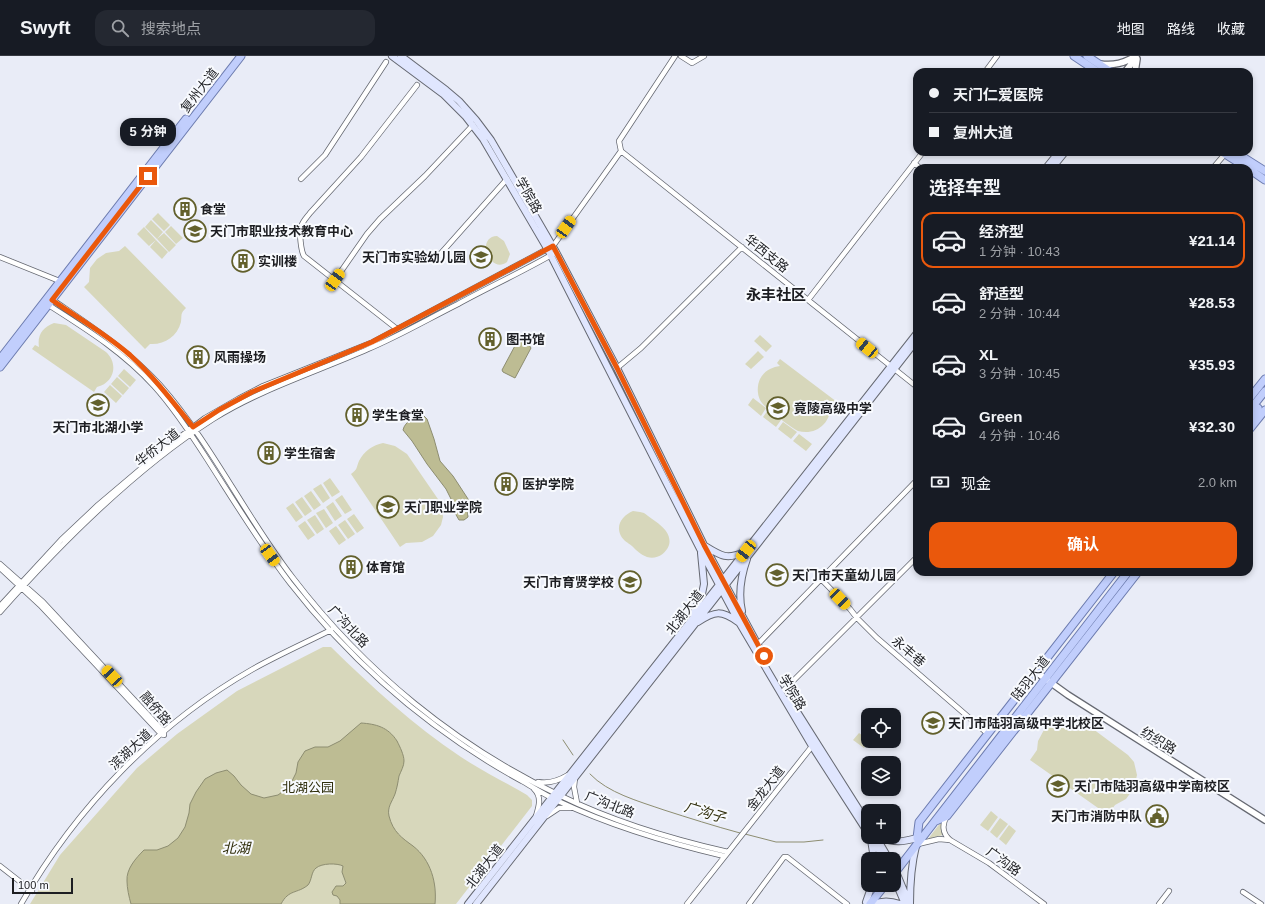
<!DOCTYPE html>
<html lang="zh">
<head>
<meta charset="utf-8">
<style>
	body { margin:0; font-family:Helvetica,"Noto Sans SC",sans-serif; background:#242831; color:#f1f3f6; height:100vh; display:flex; flex-direction:column; font-size:15px; white-space:nowrap }
	* { box-sizing:border-box; margin:0 }
	p { font-size:13px; color:#9ea1a6 }
	.icon { flex:none; width:22px; height:22px; fill:none; stroke:currentColor; stroke-width:2; stroke-linecap:round; stroke-linejoin:round }
	.map { position:relative; flex:1; overflow:hidden }
	.details { position:absolute; left:913px; top:108px; width:340px; height:412px; display:flex; flex-direction:column; background:#171b24; border-radius:12px; box-shadow:0 2px 6px #0003 }
	.details>* { flex:none }
	.hud { position:absolute; left:913px; top:12px; width:340px; height:88px; border-radius:12px; box-shadow:0 2px 6px #0003; display:grid; align-content:center; height:88px; padding:0 16px; background:#171b24 }
	.buttons { position:absolute; left:861px; top:652px; display:grid; gap:8px }
	.buttons a { display:grid; place-items:center; width:40px; height:40px; border-radius:8px; background:#171b24; box-shadow:0 2px 6px #0003; font-size:20px }
	.scale { position:absolute; left:12px; bottom:10px; width:61px; box-sizing:border-box; padding-left:4px; border:2px solid #1d1e22; border-top:0; font-size:11px; line-height:14px; white-space:nowrap; color:#1d1e22; -webkit-text-stroke:3px #f8fafe; paint-order:stroke }
	.end { position:absolute; width:18px; height:18px; margin:-9px; border:5px solid #ea580c; background:#fff; box-shadow:0 0 0 2px #fff }
	.from { border-radius:50% }
	.bubble { position:absolute; height:28px; border-radius:12px; background:#171b24; box-shadow:0 2px 6px #0003; font-size:13px; font-weight:700; line-height:28px; text-align:center }
	.car { position:absolute; width:12px; height:24px; margin:-12px -6px; border-radius:5px; box-shadow:0 0 3px 1px #0007; background:linear-gradient(#f5c518 24%,#345 0 40%,#f5c518 0 76%,#345 0 86%,#f5c518 0) }
	.hud b { display:flex; align-items:center; gap:14px; height:38px; font-size:15px }
	.hud b+b { border-top:1px solid #363941 }
	.hud i { width:10px; height:10px; background:#f1f3f6 }
	ul { padding:0; list-style:none }
	li { display:flex; align-items:center; gap:12px; height:56px; margin:0 8px 6px; padding:0 8px; border:2px solid transparent; border-radius:12px }
	li div { flex:1 }
	li b { display:block; font-size:15px }
	li em { font-style:normal; font-weight:700 }
	li.active { border-color:#ea580c }
	li>.icon { width:36px; height:36px; stroke-width:1.5 }
	h2 { padding:0 16px; font-size:18px; line-height:48px }
	.pay { display:flex; align-items:center; gap:10px; height:44px; padding:0 16px; font-size:15px }
	.pay p { margin-inline-start:auto }
	.cta { display:flex; gap:8px; margin-top:auto; padding:8px 16px }
	.cta a { flex:1; height:46px; border-radius:12px; background:#ea580c; color:#fff; font-size:16px; font-weight:700; line-height:46px; text-align:center }
	header { display:flex; align-items:center; gap:24px; box-sizing:border-box; height:56px; padding:0 20px; background:#171b24; border-bottom:1px solid #363941 }
	header strong { font-size:19px }
	nav { display:flex; gap:22px; margin-inline-start:auto; font-size:14px }
	.search { width:280px; height:36px; background:#242831; display:flex; align-items:center; gap:10px; box-sizing:border-box; padding:0 14px; border-radius:12px; color:#9ea1a6; font-size:15px }
	.map>svg:first-child { display:block }
</style>
</head>
<body>
<header>
<strong>Swyft</strong>
<div class="search"><svg class="icon" aria-label="search" viewBox="0 0 24 24"><circle cx="10" cy="10" r="6"/><path d="M15 15l6 6"/></svg>搜索地点</div>
<nav><a>地图</a><a>路线</a><a>收藏</a></nav>
</header>
<div class="map">
<svg width="1265" height="848" viewBox="0 0 1265 848">
	<rect width="100%" height="100%" fill="#e9ecf7"/>
	<path fill="#d7d7bb" d="M158,157L170,169L164,175L152,163Z
		M151,164L163,176L157,183L145,171Z
		M171,170L183,182L176,188L165,176Z
		M144,171L156,184L149,190L137,178Z
		M164,177L176,189L169,196L157,183Z
		M497,180L504,185L510,198L507,206C490,219 475,181 497,180Z
		M156,184L168,196L162,203L150,191Z
		M125,190L186,252C180,258 182,258 181,266C177,281 164,289 150,288L145,293L84,231L89,226L90,212L97,203L106,197L119,195Z
		M54,267L66,269L106,296C119,308 114,327 97,331L94,336L32,293L35,289L39,291C37,279 43,271 54,267Z
		M760,279L772,290L766,296L754,285Z
		M758,295L764,301L751,313L745,308Z
		M780,303L841,349L837,353L831,349C831,367 816,380 798,375C791,371 763,351 760,344C757,338 757,329 760,323C764,315 772,311 780,310L777,307Z
		M124,313L136,324L130,331L118,320Z
		M117,321L129,332L123,339L111,328Z
		M110,329L122,340L116,347L104,336Z
		M753,342L766,352L761,360L748,349Z
		M768,354L781,364L776,371L763,361Z
		M783,366L797,376L791,383L778,373Z
		M799,378L812,388L806,395L793,385Z
		M383,387L395,390L407,398L440,446L442,454L443,461L441,469L433,480L422,486L406,487L400,491L351,418C358,413 356,412 359,405C364,395 373,389 383,387Z
		M330,422L340,436L332,441L323,427Z
		M321,428L330,442L323,447L313,433Z
		M311,435L321,449L314,454L304,440Z
		M342,439L352,454L345,458L335,444Z
		M302,441L312,455L305,460L295,446Z
		M333,446L342,460L335,465L326,451Z
		M293,447L303,461L296,466L286,452Z
		M324,453L333,467L326,472L316,457Z
		M633,455L640,456L644,457C654,465 673,474 669,489C666,498 656,504 647,501C641,499 636,494 632,490C628,487 623,484 621,480C615,469 623,459 633,455Z
		M354,458L364,472L357,477L347,463Z
		M315,459L324,473L317,478L307,464Z
		M345,464L355,478L348,483L338,469Z
		M305,465L315,479L308,484L298,470Z
		M336,470L346,484L339,489L329,475Z
		M323,591H331C372,631 413,669 461,701C482,715 505,726 527,739L532,744V750L456,848H30L60,799L137,712L177,678L237,635Z
		M1064,662H1073L1085,667L1128,699L1134,706L1137,719L1134,732L1126,743L1115,749L1108,759L1030,704L1037,694L1038,685L1045,672L1055,664Z
		M859,677L870,685L864,692L853,684Z
		M991,755L998,761L988,775L980,769Z
		M1000,762L1008,768L997,782L990,776Z
		M941,766H942V773L943,779L928,783Z
		M1009,769L1016,775L1006,789L999,783Z"/>
	<path fill="#bdbc93" stroke="#8d8d71" d="M520,284L529,289L531,292L515,322L503,316L502,314L517,286Z
		M423,359L427,363L434,383L440,405L453,420L470,446V448L467,453L468,461L464,464H459L455,457L453,447L446,433L427,408L412,385L403,374C405,365 415,361 423,359Z
		M361,667C376,668 388,671 397,685C400,691 404,699 404,705C404,710 401,715 399,720C398,726 397,732 395,738C392,746 387,751 389,760C393,776 402,782 413,790C431,804 437,827 435,848H340V844L337,840L333,839L332,836L336,830H343L346,827L342,816L343,810C337,807 322,807 316,812C311,816 312,824 308,829C297,838 289,833 281,848H131C129,841 127,832 127,825C126,813 136,802 144,794H157L168,790L178,782L185,771L189,757L190,748L196,736L205,723L216,717L227,714L234,720L241,729L251,738L264,742L278,739L289,731L296,717L298,706L305,695L315,691H328L340,685Z"/>
	<g fill="none" stroke-linecap="round" stroke-linejoin="round">
		<path stroke="#8d8d71" stroke-width="1" d="M563,684L573,699
			M590,718C608,737 638,745 664,754C689,762 714,770 740,777
			M745,778L776,786H804L823,784"/>
		<g stroke="#666972" stroke-width="6">
			<path id="minor" d="M681,0L692,7L704,0
				M985,16L997,0
				M621,95L917,331
				M914,107L920,112
				M1213,112L1225,98
				M301,123L325,99L386,6
				M0,201L62,226
				M435,204L507,123
				M335,224L367,178L380,163L425,120L473,69
				M50,242C89,269 127,293 160,329C212,388 245,460 293,522C364,615 456,690 561,740C614,766 671,783 728,796
				M808,244L923,96
				M47,248C86,273 122,295 154,330C174,352 191,378 207,403C234,445 260,488 290,527C353,608 432,676 522,725C534,732 545,739 558,745C611,770 668,787 724,800
				M397,273L304,200C301,195 299,177 301,171C302,166 307,161 310,157L361,101L417,29
				M617,312L641,292L742,191
				M0,508L43,546L164,676V679L161,678L40,549L0,512
				M821,523L850,553L857,562L877,582L988,678
				M0,550L61,484L98,449L163,394L205,362L238,343L263,330L373,286L553,190L621,95L619,85L675,0
				M0,556C61,487 135,413 213,363C261,333 316,316 368,293C399,280 428,263 458,248C489,231 522,216 553,198
				M757,589L917,424
				M784,634L917,501
				M575,722L574,731L577,747
				M538,726C549,728 558,725 568,719
				M534,733C542,741 539,750 536,760
				M547,760L559,752H571
				M947,760C942,768 942,777 950,784L989,807L1044,848
				M918,788L939,783L950,784
				M0,810L32,835
				M1243,836L1261,848
				M21,848C76,752 156,668 253,613C278,599 305,587 331,574
				M687,848L813,689
				M749,848L784,801H787L847,848
				M1159,848L1169,835"/>
		</g>
		<g stroke="#666972" stroke-width="8">
			<path id="tertiary" d="M1100,8C1114,10 1124,7 1136,0
				M1125,16L1136,2
				M1135,16L1137,3
				M1036,616L1068,639L1265,764"/>
		</g>
		<g stroke="#666972" stroke-width="8">
			<path id="secondary" d="M392,0L443,38L466,61L483,83L548,194L700,493L740,568L812,690L868,777
				M401,0L446,34L459,45L476,64L491,84L556,196L617,312L704,489L765,602
				M1046,112L1059,96
				M1052,112L1065,96
				M705,490C721,500 727,504 744,496
				M742,555C738,537 741,520 747,503
				M693,558L702,538L704,528L701,497
				M698,566C715,555 721,554 738,566
				M789,643L868,768
				M871,781L884,803
				M876,781L889,803
				M880,781C894,787 903,786 917,782
				M871,784L874,803
				M894,811L909,847
				M894,822L905,848
				M866,846L872,829
				M468,848L917,277
				M476,848L917,284
				M874,848C883,844 891,845 900,848
				M910,848C910,828 911,810 916,790"/>
		</g>
		<g stroke="#6c7bae" stroke-width="9">
			<path id="primary" d="M1074,0L1098,16
				M1087,0L1111,16
				M1222,96L1247,112
				M1235,96L1265,115
				M1249,113L1265,124
				M0,303L186,63
				M0,311L241,0
				M1249,343L1265,323
				M1249,355L1265,335
				M1249,363L1258,352
				M1249,374L1265,354
				M936,765L947,760L1138,516
				M917,782L919,766L1114,516
				M894,818L1128,516
				M870,848L885,829"/>
		</g>
		<use href="#minor" stroke="#fff" stroke-width="4.5"/>
		<use href="#tertiary" stroke="#fff" stroke-width="5.5"/>
		<use href="#secondary" stroke="#e0e6fe" stroke-width="6"/>
		<use href="#primary" stroke="#c1cefc" stroke-width="7"/>
	</g>
	<g fill="none" stroke-linecap="round" stroke-linejoin="round">
		<path stroke="#ea580c" stroke-width="5" d="M148,120L52,244C78,262 106,278 130,299C154,321 173,346 193,371L219,354L252,336L372,286L553,190L617,312L704,489L764,600"/>
	</g>
	<defs>
		<g id="building-ring" transform="scale(1.15)"><circle r="9.5" fill="#f8fafe" stroke="#62602c" stroke-width="1.5"/><path d="M-4-6H4V6H1V3H-1V6H-4ZM-2.5-4.3h1.7v1.8h-1.7ZM.8-4.3h1.7v1.8H.8ZM-2.5-1h1.7V.8h-1.7ZM.8-1h1.7V.8H.8Z" fill="#62602c"/></g>
		<g id="school-ring" transform="scale(1.15)"><circle r="9.5" fill="#f8fafe" stroke="#62602c" stroke-width="1.5"/><path d="M0-5L7-2L0 1L-7-2ZM-4 1L0 2.5L4 1V4Q0 6-4 4Z" fill="#62602c"/></g>
		<g id="university-ring" transform="scale(1.15)"><circle r="9.5" fill="#f8fafe" stroke="#62602c" stroke-width="1.5"/><path d="M0-5L7-2L0 1L-7-2ZM-4 1L0 2.5L4 1V4Q0 6-4 4Z" fill="#62602c"/></g>
		<g id="civic-ring" transform="scale(1.15)"><circle r="9.5" fill="#f8fafe" stroke="#62602c" stroke-width="1.5"/><path d="M-.6-6.5H3V-4.5H.6V-3L4-1V1h2V6H-6V1h2V-1L-.6-3ZM-1.2 2.5V6h2.4V2.5Z" fill="#62602c"/></g>
	</defs>
	<g fill-rule="evenodd">
		<use href="#building-ring" x="185" y="153"/>
		<use href="#school-ring" x="195" y="175"/>
		<use href="#school-ring" x="481" y="201"/>
		<use href="#building-ring" x="243" y="205"/>
		<use href="#building-ring" x="490" y="283"/>
		<use href="#building-ring" x="198" y="301"/>
		<use href="#school-ring" x="98" y="349"/>
		<use href="#school-ring" x="778" y="352"/>
		<use href="#building-ring" x="357" y="359"/>
		<use href="#building-ring" x="269" y="397"/>
		<use href="#building-ring" x="506" y="428"/>
		<use href="#university-ring" x="388" y="451"/>
		<use href="#building-ring" x="351" y="511"/>
		<use href="#school-ring" x="777" y="519"/>
		<use href="#school-ring" x="630" y="526"/>
		<use href="#school-ring" x="933" y="667"/>
		<use href="#school-ring" x="1058" y="730"/>
		<use href="#civic-ring" x="1157" y="760"/>
	</g>
	<g text-anchor="middle" stroke-width="4" stroke-linejoin="round" paint-order="stroke">
		<g font-size="13" fill="#1d1e22" stroke="#f8fafe">
			<text transform="translate(199 34) rotate(-52)" y="5">复州大道</text>
			<text transform="translate(529 139) rotate(60)" y="5">学院路</text>
			<text transform="translate(767 197) rotate(39)" y="5">华西支路</text>
			<text transform="translate(157 391) rotate(-38)" y="5">华侨大道</text>
			<text transform="translate(684 556) rotate(-52)" y="5">北湖大道</text>
			<text transform="translate(349 570) rotate(47)" y="5">广沟北路</text>
			<text transform="translate(909 595) rotate(41)" y="5">永丰巷</text>
			<text transform="translate(1030 622) rotate(-52)" y="5">陆羽大道</text>
			<text transform="translate(793 636) rotate(59)" y="5">学院路</text>
			<text transform="translate(156 652) rotate(49)" y="5">融侨路</text>
			<text transform="translate(1159 684) rotate(32)" y="5">纺织路</text>
			<text transform="translate(130 693) rotate(-43)" y="5">滨湖大道</text>
			<text transform="translate(765 732) rotate(-52)" y="5">金龙大道</text>
			<text transform="translate(610 748) rotate(21)" y="5">广沟北路</text>
			<text transform="translate(1004 805) rotate(36)" y="5">广沟路</text>
			<text transform="translate(484 810) rotate(-52)" y="5">北湖大道</text>
		</g>
		<g font-size="13" font-weight="bold" fill="#1d1e22" stroke="#f8fafe" text-anchor="start">
			<text x="200" y="158">食堂</text>
			<text x="210" y="180">天门市职业技术教育中心</text>
			<text x="466" y="206" text-anchor="end">天门市实验幼儿园</text>
			<text x="258" y="210">实训楼</text>
			<text x="506" y="288">图书馆</text>
			<text x="214" y="306">风雨操场</text>
			<text x="794" y="357">竟陵高级中学</text>
			<text x="372" y="364">学生食堂</text>
			<text x="98" y="376" text-anchor="middle">天门市北湖小学</text>
			<text x="284" y="402">学生宿舍</text>
			<text x="522" y="433">医护学院</text>
			<text x="404" y="456">天门职业学院</text>
			<text x="366" y="516">体育馆</text>
			<text x="792" y="524">天门市天童幼儿园</text>
			<text x="614" y="531" text-anchor="end">天门市育贤学校</text>
			<text x="948" y="672">天门市陆羽高级中学北校区</text>
			<text x="1074" y="735">天门市陆羽高级中学南校区</text>
			<text x="1142" y="765" text-anchor="end">天门市消防中队</text>
		</g>
		<g font-size="13" fill="#31300e" stroke="#f8fafe">
			<text x="308" y="736">北湖公园</text>
		</g>
		<g font-size="14" font-style="italic" fill="#2f2d0a" stroke="#f8fafe">
			<text transform="translate(705 756) rotate(17)" y="5">广沟子</text>
			<text x="236" y="797">北湖</text>
		</g>
		<g font-size="15" font-weight="bold" fill="#1d1e22" stroke="#f8fafe">
			<text x="776" y="244">永丰社区</text>
		</g>
	</g>
</svg>
<div class="buttons">
<a><svg class="icon" aria-label="locate" viewBox="0 0 24 24"><circle cx="12" cy="12" r="6"/><path d="M12 2v4M12 18v4M2 12h4M18 12h4"/></svg></a>
<a><svg class="icon" aria-label="layers" viewBox="0 0 24 24"><path d="M12 4l9 5-9 5-9-5zM3 14l9 5 9-5"/></svg></a>
<a>+</a>
<a>−</a>
</div>
<div class="scale">100 m</div>
<i class="end from" style="left:764px;top:600px"></i>
<i class="end" style="left:148px;top:120px"></i>
<div class="bubble" style="left:120px;top:62px;width:56px">5 分钟</div>
<i class="car" style="left:566px;top:171px;rotate:35deg"></i>
<i class="car" style="left:335px;top:224px;rotate:35deg"></i>
<i class="car" style="left:867px;top:292px;rotate:309deg"></i>
<i class="car" style="left:746px;top:495px;rotate:218deg"></i>
<i class="car" style="left:270px;top:499px;rotate:144deg"></i>
<i class="car" style="left:840px;top:543px;rotate:136deg"></i>
<i class="car" style="left:112px;top:620px;rotate:317deg"></i>
<div class="hud">
<b><i class="from"></i>天门仁爱医院</b>
<b><i></i>复州大道</b>
</div>
<section class="details">
<h2>选择车型</h2>
<ul>
<li class="active"><svg class="icon" aria-label="car" viewBox="0 0 24 24"><path d="M5 17H2v-5l4-1 3-4h7l3 4 3 1v5h-3M9 17h6M6 11h13"/><circle cx="7" cy="17" r="2"/><circle cx="17" cy="17" r="2"/></svg><div><b>经济型</b><p>1 分钟 · 10:43</p></div><em>¥21.14</em></li>
<li><svg class="icon" aria-label="car" viewBox="0 0 24 24"><path d="M5 17H2v-5l4-1 3-4h7l3 4 3 1v5h-3M9 17h6M6 11h13"/><circle cx="7" cy="17" r="2"/><circle cx="17" cy="17" r="2"/></svg><div><b>舒适型</b><p>2 分钟 · 10:44</p></div><em>¥28.53</em></li>
<li><svg class="icon" aria-label="car" viewBox="0 0 24 24"><path d="M5 17H2v-5l4-1 3-4h7l3 4 3 1v5h-3M9 17h6M6 11h13"/><circle cx="7" cy="17" r="2"/><circle cx="17" cy="17" r="2"/></svg><div><b>XL</b><p>3 分钟 · 10:45</p></div><em>¥35.93</em></li>
<li><svg class="icon" aria-label="car" viewBox="0 0 24 24"><path d="M5 17H2v-5l4-1 3-4h7l3 4 3 1v5h-3M9 17h6M6 11h13"/><circle cx="7" cy="17" r="2"/><circle cx="17" cy="17" r="2"/></svg><div><b>Green</b><p>4 分钟 · 10:46</p></div><em>¥32.30</em></li>
</ul>
<div class="pay"><svg class="icon" aria-label="cash" viewBox="0 0 24 24"><path d="M3 7h18v10H3z"/><circle cx="12" cy="12" r="2"/></svg>现金<p>2.0 km</p></div>
<div class="cta"><a>确认</a></div>
</section>
</div>
</body>
</html>
